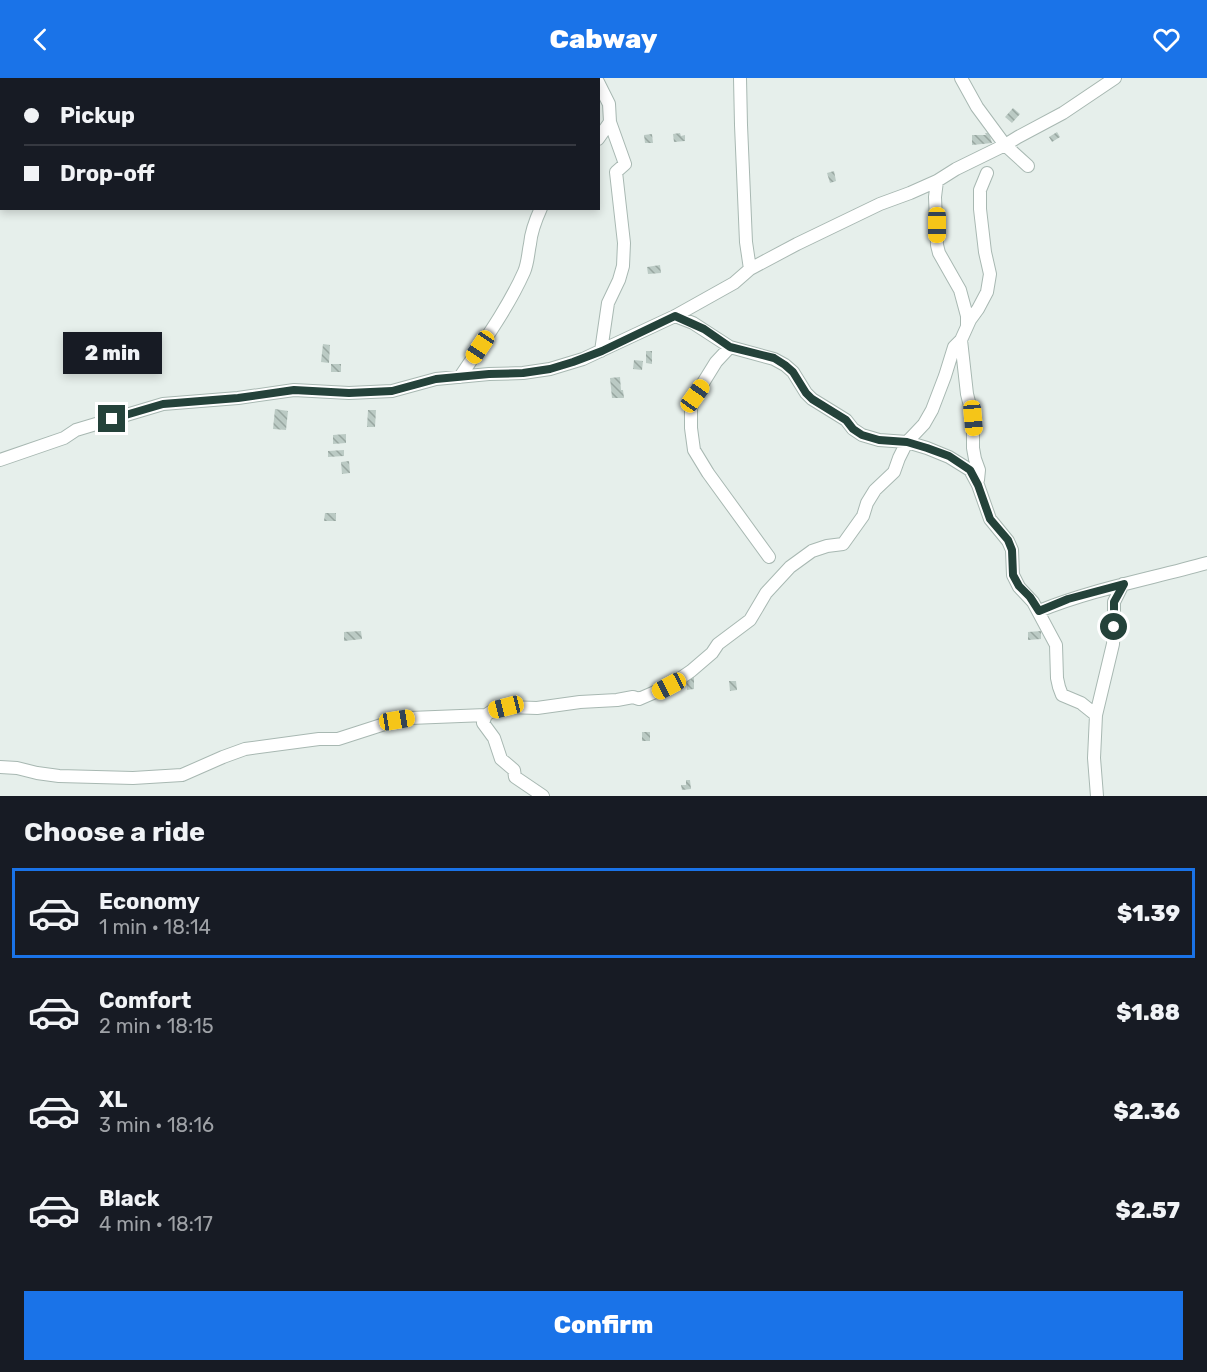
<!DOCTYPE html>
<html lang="en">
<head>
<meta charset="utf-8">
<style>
	body { margin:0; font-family:Rubik,sans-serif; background:#242831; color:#f1f3f6; height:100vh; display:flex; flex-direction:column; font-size:22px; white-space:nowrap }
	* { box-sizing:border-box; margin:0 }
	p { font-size:20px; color:#9ea1a6 }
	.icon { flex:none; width:33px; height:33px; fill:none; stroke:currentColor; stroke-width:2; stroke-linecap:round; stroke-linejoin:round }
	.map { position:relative; height:718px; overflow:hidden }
	.panel { display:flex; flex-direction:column; background:#171b24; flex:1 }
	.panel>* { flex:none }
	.banner { position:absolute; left:0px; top:0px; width:600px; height:132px; box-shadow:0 3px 9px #0003; display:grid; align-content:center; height:132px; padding:0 24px; background:#171b24 }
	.end { position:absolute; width:27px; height:27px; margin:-14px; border:8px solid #24423a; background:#fff; box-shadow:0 0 0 3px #fff }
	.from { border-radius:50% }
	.bubble { position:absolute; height:42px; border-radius:0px; background:#171b24; box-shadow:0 3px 9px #0003; font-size:20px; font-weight:800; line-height:42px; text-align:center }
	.car { position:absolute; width:18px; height:36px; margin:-18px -9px; border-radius:8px; box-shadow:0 0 4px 2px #0007; background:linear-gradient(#f5c518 24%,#345 0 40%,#f5c518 0 76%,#345 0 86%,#f5c518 0) }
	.banner b { display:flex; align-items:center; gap:21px; height:57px; font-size:22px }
	.banner b+b { border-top:2px solid #363941 }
	.banner i { width:15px; height:15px; background:#f1f3f6 }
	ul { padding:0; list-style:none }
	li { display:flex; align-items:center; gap:18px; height:90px; margin:0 12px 9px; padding:0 12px; border:3px solid transparent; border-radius:0px }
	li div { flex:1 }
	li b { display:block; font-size:22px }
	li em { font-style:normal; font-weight:800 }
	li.selected { border-color:#1a73e8 }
	li>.icon { width:54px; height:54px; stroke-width:1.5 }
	h2 { padding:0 24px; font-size:27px; line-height:72px }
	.cta { display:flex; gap:12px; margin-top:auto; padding:12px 24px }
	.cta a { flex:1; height:69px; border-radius:0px; background:#1a73e8; color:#fff; font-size:24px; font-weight:800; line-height:69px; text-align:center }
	header { display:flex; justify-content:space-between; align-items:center; height:78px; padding:0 24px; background:#1a73e8; color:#fff; font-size:27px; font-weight:800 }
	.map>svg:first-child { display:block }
</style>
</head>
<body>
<header><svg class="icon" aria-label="back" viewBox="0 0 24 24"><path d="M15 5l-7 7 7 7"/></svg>Cabway<svg class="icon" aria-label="heart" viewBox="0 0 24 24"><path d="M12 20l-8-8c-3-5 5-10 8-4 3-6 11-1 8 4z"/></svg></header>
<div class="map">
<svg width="1207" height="718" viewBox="0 0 1207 718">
	<defs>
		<pattern id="building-back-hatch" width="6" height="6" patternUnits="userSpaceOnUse" patternTransform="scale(1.5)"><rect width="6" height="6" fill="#bbcac4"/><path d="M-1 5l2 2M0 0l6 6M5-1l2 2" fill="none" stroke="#98a6a0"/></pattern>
	</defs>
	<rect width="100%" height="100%" fill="#e6efeb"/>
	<path fill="url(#building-back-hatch)" d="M1013,30L1020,36L1012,45L1005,39Z
		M1057,54L1060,59L1052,64L1049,59Z
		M680,55L681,58L685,57V63L674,64L673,56Z
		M985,55H989L992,65L972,67V57H986Z
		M652,56L653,65H645L644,57Z
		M834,93L836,103L830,105L827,95Z
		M660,187L661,195L648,196L647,189Z
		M323,266L330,267L329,285L321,284Z
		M646,273H652V286L646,285Z
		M634,282L643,283L642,292L633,291Z
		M331,286H341V294H331Z
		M620,299L621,312H623L624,320H612L610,300Z
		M275,331L288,333L286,352L273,351Z
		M368,332H376L375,349H367Z
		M346,356V365L333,366V357Z
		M344,372V378L328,379V373Z
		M349,383L350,395L342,396L341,384Z
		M325,435H336V443H324Z
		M361,553L362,561L344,563V554Z
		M1041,553V561L1028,562V554Z
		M686,599H694V611L687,612Z
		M729,603H736L737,612L730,613Z
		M642,654H650V663H642Z
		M686,702H690L691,711L682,712L681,707H686Z"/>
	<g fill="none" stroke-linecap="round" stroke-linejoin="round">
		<g stroke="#a8b8b2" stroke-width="14">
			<path id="minor" d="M740,0L741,47L746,164L750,191
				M961,0L977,29L1005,67L1028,88
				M598,4L609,26L610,44L625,86L616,94L624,165L623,188L619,202L608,225L601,273
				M598,61L610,44
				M937,103L935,119L937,167L939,175L960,212L967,238V247
				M675,238L693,245L730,269L774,281L785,287L793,294L806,315L812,321L846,342L853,351L862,357L879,362L907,364L927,370L949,379L970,392L978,407L990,441L1008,463L1012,472L1013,497L1019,509L1033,524L1056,567L1057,600L1059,609L1062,617L1081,625L1096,637
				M961,262L967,316L973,340V370L975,381L979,392L978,402
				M730,269L716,284L695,318L691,330V350L694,372L708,395L769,479
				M460,299C482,266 508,230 524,194C528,185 528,175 530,166C531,154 536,141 541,130
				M0,382L64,360L76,352L163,326L238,320L294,312L349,315L392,313L436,301L489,296L523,295L550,291L583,281L675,238L734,205L750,191L797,166L880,126L910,115L937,103L956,91L1005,67L1018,59L1063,35L1115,0
				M1039,533C1093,511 1150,501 1207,485
				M486,637L483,645L494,660L501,681L514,692L515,699L543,718
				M0,689L17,690L37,695L59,698L133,700L182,697L223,679L245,671L319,661H338L397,642L410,640L486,637L492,633L506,629L537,630L580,624L617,622L633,619L639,621L669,608L691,593L712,575L718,566L750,542L766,515L790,489L812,473L827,468L843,466L863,438L867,425L875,412L894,394L899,380L907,364L924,346L932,332L945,298L954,269L961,262L970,242L978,231L987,214L990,196L985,174L980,131V112L987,95
				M1097,718L1094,680L1096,637L1113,566L1114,549V524L1123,506"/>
		</g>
		<use href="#minor" stroke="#fff" stroke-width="12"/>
	</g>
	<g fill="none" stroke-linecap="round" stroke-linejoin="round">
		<path stroke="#24423a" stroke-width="8" d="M112,341L163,326L238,320L294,312L349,315L392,313L436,301L489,296L523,295L550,291L573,284L602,273L675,238L704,251L730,269L774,280L785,287L793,294L806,315L812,321L846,342L853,351L862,357L879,362L907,364L927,370L949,378L970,392L978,407L990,441L1008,462L1012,472L1013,497L1019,508L1030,519L1039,533L1068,521L1124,506L1114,524V549"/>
	</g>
</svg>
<i class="end from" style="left:1114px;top:549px"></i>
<i class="end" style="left:112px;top:341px"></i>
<div class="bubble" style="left:63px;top:254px;width:99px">2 min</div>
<i class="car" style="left:937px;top:147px;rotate:180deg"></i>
<i class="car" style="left:480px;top:269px;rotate:214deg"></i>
<i class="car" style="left:695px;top:318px;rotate:35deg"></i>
<i class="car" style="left:973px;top:340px;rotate:175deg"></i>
<i class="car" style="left:669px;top:608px;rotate:242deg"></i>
<i class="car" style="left:506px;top:629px;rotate:256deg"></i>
<i class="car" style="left:397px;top:642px;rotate:81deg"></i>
<div class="banner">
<b><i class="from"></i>Pickup</b>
<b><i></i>Drop-off</b>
</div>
</div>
<section class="panel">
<h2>Choose a ride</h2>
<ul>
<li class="selected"><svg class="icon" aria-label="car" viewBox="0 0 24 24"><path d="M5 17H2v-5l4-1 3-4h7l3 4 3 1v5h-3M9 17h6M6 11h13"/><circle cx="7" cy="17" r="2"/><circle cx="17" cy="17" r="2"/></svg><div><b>Economy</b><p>1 min · 18:14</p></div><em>$1.39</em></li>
<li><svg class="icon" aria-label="car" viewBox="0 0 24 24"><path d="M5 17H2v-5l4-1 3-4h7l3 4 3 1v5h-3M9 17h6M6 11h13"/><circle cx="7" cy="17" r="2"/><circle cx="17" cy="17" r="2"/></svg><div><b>Comfort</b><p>2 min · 18:15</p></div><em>$1.88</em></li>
<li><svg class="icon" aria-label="car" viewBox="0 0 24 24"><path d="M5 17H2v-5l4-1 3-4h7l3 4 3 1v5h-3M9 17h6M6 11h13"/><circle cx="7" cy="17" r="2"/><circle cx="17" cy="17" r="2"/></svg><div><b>XL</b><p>3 min · 18:16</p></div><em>$2.36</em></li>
<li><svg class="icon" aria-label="car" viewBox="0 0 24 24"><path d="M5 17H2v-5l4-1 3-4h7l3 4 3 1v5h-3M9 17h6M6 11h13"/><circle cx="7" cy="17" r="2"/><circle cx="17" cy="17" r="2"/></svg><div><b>Black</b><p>4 min · 18:17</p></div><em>$2.57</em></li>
</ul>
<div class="cta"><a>Confirm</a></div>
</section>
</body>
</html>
